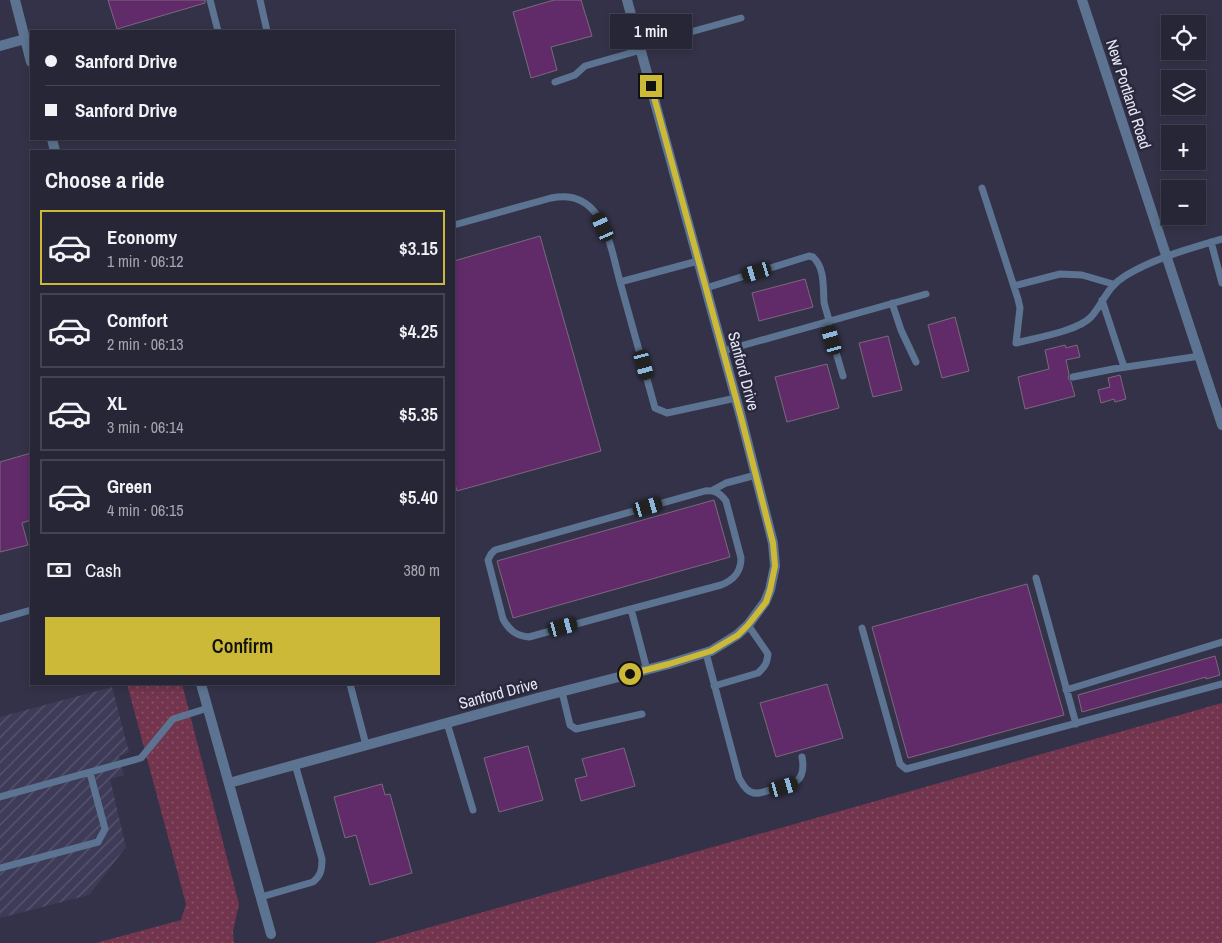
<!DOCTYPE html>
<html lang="en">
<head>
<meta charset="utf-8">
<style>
	body { margin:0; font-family:"Archivo Narrow",sans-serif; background:#333242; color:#f1f3f6; height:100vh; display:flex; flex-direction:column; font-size:19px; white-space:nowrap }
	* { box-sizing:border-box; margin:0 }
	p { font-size:16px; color:#a4a5ad }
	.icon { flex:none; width:28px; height:28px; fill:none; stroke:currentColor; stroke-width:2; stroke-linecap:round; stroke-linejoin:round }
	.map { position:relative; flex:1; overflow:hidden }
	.drawer { position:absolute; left:30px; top:150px; width:425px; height:535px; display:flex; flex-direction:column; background:#272636; border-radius:0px; box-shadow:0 2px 8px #0003,0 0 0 1px #434351 }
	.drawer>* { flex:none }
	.top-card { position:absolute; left:30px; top:30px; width:425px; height:110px; border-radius:0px; box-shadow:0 2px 8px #0003,0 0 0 1px #434351; display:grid; align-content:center; height:110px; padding:0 15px; background:#272636 }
	.tools { position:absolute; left:1161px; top:15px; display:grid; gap:10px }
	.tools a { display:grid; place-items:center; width:45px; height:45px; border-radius:0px; background:#272636; box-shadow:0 2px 8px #0003,0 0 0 1px #434351; font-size:25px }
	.end { position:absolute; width:22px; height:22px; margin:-11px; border:6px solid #cdb938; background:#111; box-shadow:0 0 0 2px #111 }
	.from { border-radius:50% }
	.bubble { position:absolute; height:35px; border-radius:0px; background:#272636; box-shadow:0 2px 8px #0003,0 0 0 1px #434351; font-size:16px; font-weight:600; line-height:35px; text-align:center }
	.car { position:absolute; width:15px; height:30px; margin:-15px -8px; border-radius:6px; box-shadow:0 0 4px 1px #0007; background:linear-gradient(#222 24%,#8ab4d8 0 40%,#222 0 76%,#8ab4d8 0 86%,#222 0) }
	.top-card b { display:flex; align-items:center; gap:18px; height:48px; font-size:19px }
	.top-card b+b { border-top:1px solid #434351 }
	.top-card i { width:12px; height:12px; background:#f1f3f6 }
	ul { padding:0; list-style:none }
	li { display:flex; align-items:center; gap:15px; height:75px; margin:0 10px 8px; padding:0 5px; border:2px solid #434351; border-radius:0px }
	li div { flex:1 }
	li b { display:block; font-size:19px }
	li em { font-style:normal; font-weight:600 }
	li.on { border-color:#cdb938 }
	li>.icon { width:45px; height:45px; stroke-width:1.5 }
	h2 { padding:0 15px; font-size:22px; line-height:60px }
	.pay { display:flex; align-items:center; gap:12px; height:55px; padding:0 15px; font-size:19px }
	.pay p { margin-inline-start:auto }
	.action { display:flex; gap:10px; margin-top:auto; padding:10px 15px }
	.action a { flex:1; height:58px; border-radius:0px; background:#cdb938; color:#111; font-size:20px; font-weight:600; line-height:58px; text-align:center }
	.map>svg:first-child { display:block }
</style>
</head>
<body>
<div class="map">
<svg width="1222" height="943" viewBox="0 0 1222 943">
	<defs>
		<pattern id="industrial-furrows" width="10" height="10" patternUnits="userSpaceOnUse" patternTransform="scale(1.25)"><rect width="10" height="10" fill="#3d3b57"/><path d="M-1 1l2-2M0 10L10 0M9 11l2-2" fill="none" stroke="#595770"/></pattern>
		<pattern id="green-dots" width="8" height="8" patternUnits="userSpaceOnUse" patternTransform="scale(1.25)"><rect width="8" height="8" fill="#72354d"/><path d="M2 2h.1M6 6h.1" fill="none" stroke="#865267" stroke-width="1.8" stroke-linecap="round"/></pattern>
	</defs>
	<rect width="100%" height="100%" fill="#343248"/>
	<path fill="url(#industrial-furrows)" d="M112,687L129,752L119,756L124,775L110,779L126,847L89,895L0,918V717Z"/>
	<path fill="url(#green-dots)" d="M127,684H182L239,904L233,931L234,943H96L181,920L186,904Z
		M1222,703V943H374Z"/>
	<path fill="#612b6a" stroke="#7a697d" d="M108,0H205V3L117,29Z
		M554,0H581L592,36L551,47L557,70L531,78L513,12Z
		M540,236L601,451L457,491L454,481V261Z
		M805,279L813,307L759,321L752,293Z
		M955,317L969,371L942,378L928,325Z
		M888,336L902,390L873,397L859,343Z
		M1065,345L1066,348L1077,345L1080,357L1066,360L1069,374L1068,378L1071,382L1075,396L1025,409L1018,377L1049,369L1045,350Z
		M827,364L839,408L787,422L775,377Z
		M1120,375L1126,399L1115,402L1114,399L1101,403L1098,390L1110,387L1108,378Z
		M31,453V520L22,523L28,545L0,552V462Z
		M714,500L730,557L513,618L497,561Z
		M1027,584L1064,715L908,758L872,627Z
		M1215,656L1220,675L1206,679V677L1082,712L1078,695Z
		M827,684L843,738L776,757L760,703Z
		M528,746L543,800L499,812L484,758Z
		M624,748L635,786L581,801L575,779L587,776L582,759Z
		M382,784L385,795L390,794L412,873L370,885L356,835L345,838L334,797Z"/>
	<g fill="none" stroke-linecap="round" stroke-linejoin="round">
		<path stroke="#5c7491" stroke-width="7" d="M210,0L218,31
			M260,0L267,31
			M640,46L741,18
			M555,82L575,75L585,66L641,50
			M982,188L1018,299L1020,308L1016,343C1035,338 1078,331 1091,317C1104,302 1107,287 1125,276C1152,259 1191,248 1222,239
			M454,225L551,198C603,187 610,245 620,282
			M1211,242L1222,283
			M698,261L620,282L655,408L667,413L736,398
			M1014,286L1060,274L1082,275L1113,284
			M706,288L809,256L813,257C825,268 823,287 824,302C825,308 828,315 829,321
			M1102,300L1124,367
			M892,303L901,330L916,362
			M827,322L843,376
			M723,351L926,294
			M1073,377L1113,369L1200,356
			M713,490L726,483L756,475
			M1036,578L1076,724
			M631,609L721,585C734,580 741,572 741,558L726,501C720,493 715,490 705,491L495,550L491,554L488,560L503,619C509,630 516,636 529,637L631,609L647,670
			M0,619L31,610
			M862,628L900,764L906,769L1222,684
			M706,653L739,778C742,783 745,790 751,792C757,795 764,792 770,790C791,785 807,784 802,757
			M350,684L366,745
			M714,686L758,673C765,667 767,663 768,654L748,625
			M1066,690L1222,642
			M562,692L570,725L576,729L642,714
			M447,723L473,810
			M0,797L141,758L173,719L208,708
			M0,868L98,842L105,829L90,773
			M261,897L313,882C321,876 322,869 322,859L295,764"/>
		<path stroke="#5c7491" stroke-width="10" d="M15,0L31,62
			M0,46L25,39
			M52,139L55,151
			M201,684L271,934
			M229,783L541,697L669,664L711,651L737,635L748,625L765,602L770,590L775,566L773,543L741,417L627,0"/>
		<path stroke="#5c7491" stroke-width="10" d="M1082,0L1222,425"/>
	</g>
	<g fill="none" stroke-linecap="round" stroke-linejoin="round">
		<path stroke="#cdb938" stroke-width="6" d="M630,674L669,664L711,651L738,635L748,625L766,602L770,590L775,566L773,543L741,417L651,86"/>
	</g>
	<g text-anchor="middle" stroke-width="5" stroke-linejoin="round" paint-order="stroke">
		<g font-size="16" fill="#e5e5f3" stroke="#2a283d">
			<text transform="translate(1129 94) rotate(72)" y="6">New Portland Road</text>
			<text transform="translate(744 371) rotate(75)" y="6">Sanford Drive</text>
			<text transform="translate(498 693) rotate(-15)" y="6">Sanford Drive</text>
		</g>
	</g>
</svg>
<div class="tools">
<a><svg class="icon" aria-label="locate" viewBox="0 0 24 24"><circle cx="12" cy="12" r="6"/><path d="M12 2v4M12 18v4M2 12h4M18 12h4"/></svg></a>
<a><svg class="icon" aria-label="layers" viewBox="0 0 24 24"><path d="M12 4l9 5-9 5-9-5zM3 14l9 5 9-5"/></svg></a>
<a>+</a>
<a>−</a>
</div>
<i class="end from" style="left:630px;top:674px"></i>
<i class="end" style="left:651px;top:86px"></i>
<div class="bubble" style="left:610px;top:14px;width:82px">1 min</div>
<i class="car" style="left:603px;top:227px;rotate:336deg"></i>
<i class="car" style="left:757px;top:272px;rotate:253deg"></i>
<i class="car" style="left:832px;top:340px;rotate:344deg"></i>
<i class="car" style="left:644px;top:365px;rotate:165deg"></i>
<i class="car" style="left:648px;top:507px;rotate:74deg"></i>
<i class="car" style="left:563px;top:627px;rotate:75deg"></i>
<i class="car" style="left:784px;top:787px;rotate:74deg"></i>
<div class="top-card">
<b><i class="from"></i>Sanford Drive</b>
<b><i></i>Sanford Drive</b>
</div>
<section class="drawer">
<h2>Choose a ride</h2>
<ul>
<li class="on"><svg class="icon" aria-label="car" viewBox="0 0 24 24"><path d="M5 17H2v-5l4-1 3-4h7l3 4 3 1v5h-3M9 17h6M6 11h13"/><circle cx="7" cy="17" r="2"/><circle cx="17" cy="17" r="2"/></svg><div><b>Economy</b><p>1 min · 06:12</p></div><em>$3.15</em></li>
<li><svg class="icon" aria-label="car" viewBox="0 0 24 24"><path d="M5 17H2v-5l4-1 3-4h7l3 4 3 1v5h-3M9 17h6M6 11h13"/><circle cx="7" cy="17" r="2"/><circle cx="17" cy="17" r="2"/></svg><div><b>Comfort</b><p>2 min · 06:13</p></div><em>$4.25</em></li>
<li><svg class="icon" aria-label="car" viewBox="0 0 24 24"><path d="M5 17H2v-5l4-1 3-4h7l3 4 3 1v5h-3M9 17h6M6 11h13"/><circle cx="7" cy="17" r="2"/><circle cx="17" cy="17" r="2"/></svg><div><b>XL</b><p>3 min · 06:14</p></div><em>$5.35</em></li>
<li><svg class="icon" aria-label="car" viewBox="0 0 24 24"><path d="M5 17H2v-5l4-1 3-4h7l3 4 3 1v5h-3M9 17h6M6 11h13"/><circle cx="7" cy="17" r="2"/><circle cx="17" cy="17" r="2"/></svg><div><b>Green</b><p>4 min · 06:15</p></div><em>$5.40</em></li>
</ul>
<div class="pay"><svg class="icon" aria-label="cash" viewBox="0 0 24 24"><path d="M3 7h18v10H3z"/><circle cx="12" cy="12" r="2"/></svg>Cash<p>380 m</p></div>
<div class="action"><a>Confirm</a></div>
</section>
</div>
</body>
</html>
